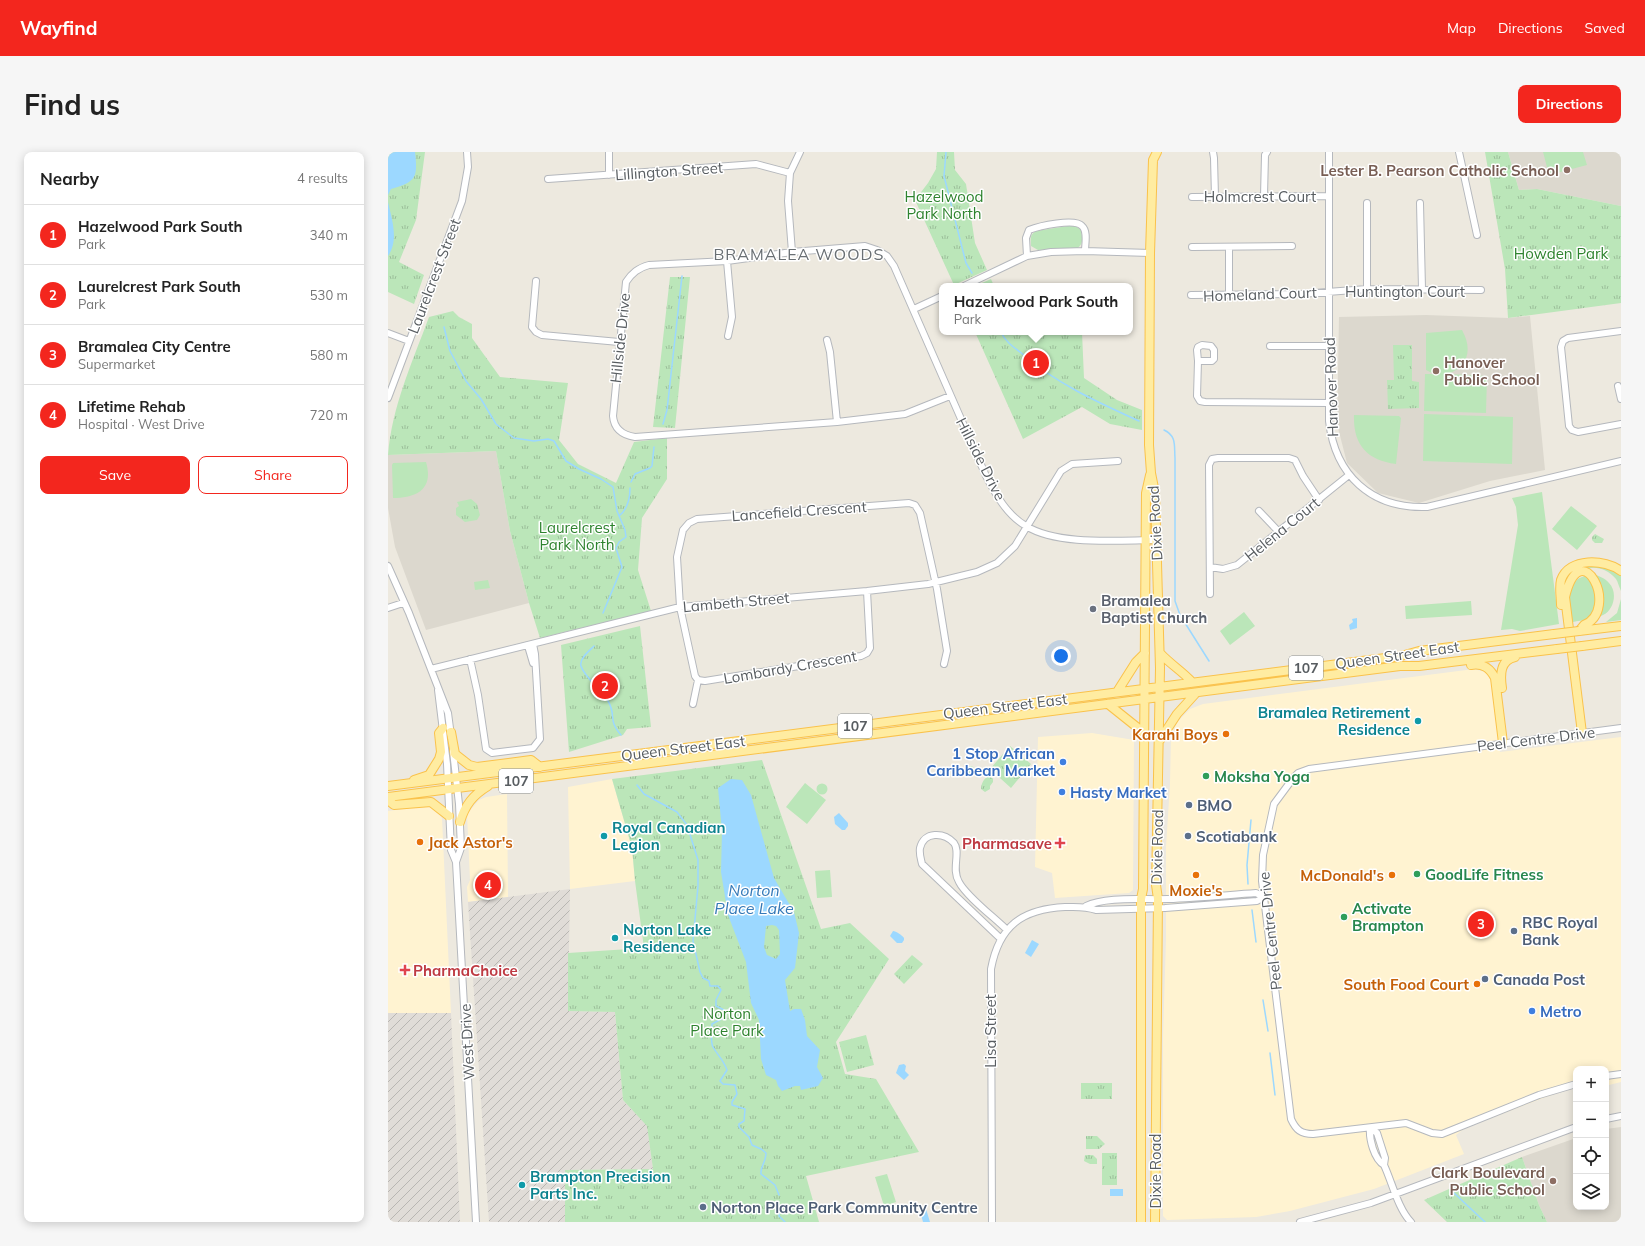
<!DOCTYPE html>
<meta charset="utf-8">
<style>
body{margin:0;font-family:Mulish,sans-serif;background:#f6f6f6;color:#222}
.controls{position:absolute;right:12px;bottom:12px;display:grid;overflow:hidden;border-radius:8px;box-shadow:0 2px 10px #0003}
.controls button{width:36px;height:36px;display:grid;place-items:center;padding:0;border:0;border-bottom:1px solid #e0e0e0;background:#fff;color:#222;font:20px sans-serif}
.you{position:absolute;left:673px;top:504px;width:14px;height:14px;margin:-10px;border:3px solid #fff;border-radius:50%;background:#1a73e8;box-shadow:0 0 0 6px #1a73e833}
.badge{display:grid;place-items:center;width:26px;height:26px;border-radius:50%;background:#f3261e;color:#fff;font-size:13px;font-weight:700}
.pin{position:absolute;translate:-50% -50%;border:2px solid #fff;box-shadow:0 1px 4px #0006}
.popup{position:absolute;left:551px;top:131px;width:194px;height:52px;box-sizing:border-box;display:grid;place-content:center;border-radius:8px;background:#fff;filter:drop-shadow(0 1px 3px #0005);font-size:13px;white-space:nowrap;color:#767676}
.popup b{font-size:15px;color:#222}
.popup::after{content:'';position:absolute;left:50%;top:100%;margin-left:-8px;border:8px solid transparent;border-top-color:#fff}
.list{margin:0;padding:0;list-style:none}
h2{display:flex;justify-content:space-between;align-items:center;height:52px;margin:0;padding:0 16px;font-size:17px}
h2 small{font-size:13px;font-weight:400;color:#767676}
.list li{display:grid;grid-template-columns:26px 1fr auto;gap:12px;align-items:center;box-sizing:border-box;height:60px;padding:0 16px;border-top:1px solid #e0e0e0}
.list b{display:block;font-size:15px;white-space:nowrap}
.list p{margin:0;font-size:13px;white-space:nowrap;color:#767676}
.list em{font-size:13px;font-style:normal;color:#767676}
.actions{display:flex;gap:8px;padding:12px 16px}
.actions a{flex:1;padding:9px 0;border:1px solid #f3261e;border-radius:8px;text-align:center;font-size:14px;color:#f3261e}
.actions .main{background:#f3261e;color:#fff}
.icon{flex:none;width:22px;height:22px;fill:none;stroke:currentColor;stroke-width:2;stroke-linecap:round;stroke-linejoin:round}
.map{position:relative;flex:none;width:1233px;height:1070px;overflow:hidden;border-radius:8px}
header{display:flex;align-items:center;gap:24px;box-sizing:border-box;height:56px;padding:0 20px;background:#f3261e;color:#fff}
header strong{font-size:19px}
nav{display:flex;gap:22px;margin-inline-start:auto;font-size:14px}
.intro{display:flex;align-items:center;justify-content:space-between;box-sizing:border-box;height:96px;padding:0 24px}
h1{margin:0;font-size:28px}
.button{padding:10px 18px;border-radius:8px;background:#f3261e;color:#fff;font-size:14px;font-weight:700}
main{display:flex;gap:24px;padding:0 24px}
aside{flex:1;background:#fff;border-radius:8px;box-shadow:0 2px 10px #0003}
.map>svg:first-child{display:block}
</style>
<header>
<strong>Wayfind</strong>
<nav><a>Map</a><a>Directions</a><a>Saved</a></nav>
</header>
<div class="intro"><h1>Find us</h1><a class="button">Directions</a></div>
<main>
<aside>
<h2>Nearby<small>4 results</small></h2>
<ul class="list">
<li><span class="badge">1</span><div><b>Hazelwood Park South</b><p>Park</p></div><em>340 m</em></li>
<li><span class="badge">2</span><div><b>Laurelcrest Park South</b><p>Park</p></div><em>530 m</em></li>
<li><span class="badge">3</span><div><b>Bramalea City Centre</b><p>Supermarket</p></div><em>580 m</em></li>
<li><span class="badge">4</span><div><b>Lifetime Rehab</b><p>Hospital · West Drive</p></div><em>720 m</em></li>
</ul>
<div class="actions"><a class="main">Save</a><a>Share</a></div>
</aside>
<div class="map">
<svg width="1233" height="1070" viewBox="0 0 1233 1070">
<defs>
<pattern id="industrial-furrows" width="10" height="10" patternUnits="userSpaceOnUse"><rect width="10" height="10" fill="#e0dcd7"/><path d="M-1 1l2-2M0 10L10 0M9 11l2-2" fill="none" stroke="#b8b6b2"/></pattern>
<pattern id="park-tufts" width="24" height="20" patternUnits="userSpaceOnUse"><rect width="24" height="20" fill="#bbe6b9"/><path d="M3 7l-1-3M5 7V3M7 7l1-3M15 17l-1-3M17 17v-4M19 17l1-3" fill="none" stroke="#9bbe9a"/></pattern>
</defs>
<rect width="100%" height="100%" fill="#ede9df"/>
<path fill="#fff3d1" d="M1086,517L1097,520L1098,519L1103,525L1112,600L1233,585V930L1221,933L1220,928H1218V917H1188V935L1158,945L1077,976L1068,983L1076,1002L986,1037L902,1059L868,1065L779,1068L775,1064V885L778,787V695L782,632L783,584L790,569L802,557L815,552Z
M704,581L746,588L745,738L741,741L667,746L664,721L647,715L650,585Z
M224,627L244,696L247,729L182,737L180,635Z
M119,642L120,745L80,750L79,735L82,728L79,662L91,648L98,645Z
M38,654L46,657L54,666L63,861H0V659Z"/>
<path fill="url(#industrial-furrows)" d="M182,737L180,859L227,860L235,948L259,973L265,1017L177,1018V1070H101L80,750Z
M0,861H63L72,1070H0Z"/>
<path fill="#dcd8ce" d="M1120,0H1233V54L1149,37L1131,38Z
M1038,163L1120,166L1142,164L1157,318L1102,329L1031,351L990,341L959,311L949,272L951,165Z
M108,299L122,379L141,451L38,478L7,395L0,356V303Z
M1233,975V1070H1159L1151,1053L1134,1005L1188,986V1055H1218V977Z"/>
<path fill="#bbe6b9" d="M1155,0H1195L1199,13L1161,23Z
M686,73L693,78C694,85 696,91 690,96L650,98L643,94C643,88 641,83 648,79Z
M1074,178C1085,197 1080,216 1059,222L1099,224L1098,261L1036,259L1037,222H1046L1038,218V181Z
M1036,262L1125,265L1124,312L1035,309Z
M966,263L1011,264L1013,266L1008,312C979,308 965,293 966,263Z
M38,310C46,337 29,346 5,346L4,313L5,311Z
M1154,340L1171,472L1132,479L1124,477L1113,478L1130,373L1128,355L1124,346Z
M1183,354L1209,374L1189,398L1164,377Z
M1209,413L1224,417L1233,423V439C1231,435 1230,430 1228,427C1211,407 1185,416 1176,437C1180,417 1190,415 1209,413Z
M1205,422C1211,424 1217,426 1221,431C1230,440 1226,458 1215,463C1206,468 1194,468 1185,470C1179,447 1176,426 1205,422Z
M100,428L102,436L87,438L86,430Z
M1233,447V468L1218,470L1229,461Z
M1083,449L1084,463L1018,467L1017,454Z
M856,460L867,474L842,493L832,479Z
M417,631L438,648L419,672L398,655Z
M442,718L444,745L429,746L427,719Z
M499,1022L508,1050L496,1054L487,1025Z"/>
<path fill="url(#park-tufts)" d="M0,0H37L28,68L11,110L36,123L26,152L0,140Z
M549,0H566L567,18L578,32L587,91L599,118L566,133L527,48L540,31L548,17Z
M1097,0H1120L1131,38L1149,37L1233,54V151L1120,166L1117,117Z
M282,125H302L287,276L265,275Z
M603,127L606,134H587Z
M65,159L71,165L84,172V186L112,225L180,231L171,288L190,312L228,331L246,290L279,286V327L254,366L250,418L263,459L152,486L141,451L122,379L108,299L0,303C4,254 24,211 41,165Z
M587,180H694L696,226L729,248L754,258V278L722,272L694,255L635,287Z
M1005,193H1024V229L1031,230V256L1000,257L999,228H1006Z
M83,347L89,352L92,363L89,368L77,370L68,363V356L71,354L69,350Z
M1207,382L1216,387L1214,391H1207L1204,388V385Z
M252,474L263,575L239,577L235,583L181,600L173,493Z
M622,594L643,612L623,636L602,617Z
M374,608L433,777L462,771L501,807L448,890L457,922L488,927L531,1000L418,1024L431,1070H177V1018L265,1017L259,974L235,948L227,860L180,859V801L256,796L247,729L244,696L224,627Z
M577 619a5 5 0 1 1 10 0a5 5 0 1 1-10 0Z
M602,624L605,627V630L602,634V637L597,640L593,637C593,632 596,625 602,624Z
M428.5 637a5.5 5.5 0 1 1 11 0a5.5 5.5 0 1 1-11 0Z
M524,803L535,812L516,832L506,822Z
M478,883L486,913L459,920L451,890Z
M693,931H724V947H693Z
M698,984H709L717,992L711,997H698Z
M714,1001H729V1033H714Z
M697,1003H705L709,1007V1012H702L696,1009Z
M1134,1005L1151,1053L1159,1070H1059L1036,1048Z"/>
<path fill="#9cd8ff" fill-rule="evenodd" d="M0,0H27C30,26 28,30 3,37L0,43Z
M0,50C4,68 11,88 0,104Z
M969,466V476L962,478L961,473L965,470L964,467Z
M343,627L354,628L363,643L386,726L406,760L411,781L407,816L397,828L402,859L406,857H413L417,868L419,884L432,898L429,915L435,926L430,934L413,938L412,934H407L394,939L390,934L388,928L378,923L373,907L371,868L363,851L358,810L340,763L333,720L334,679L330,636ZM384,773L388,774L391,778L392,802L388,807L379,803L376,795L378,774Z
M451,661L460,671V674L457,678H454L447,672L446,665Z
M505,779C508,779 514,783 516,786V788L514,791H509L502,784Z
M644,788L651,792L643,805L637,801Z
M516,912L518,914L517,919L521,923L516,928L508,921L511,913Z
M722,1037H735V1044H722Z
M538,1057L542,1070H535L532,1059Z"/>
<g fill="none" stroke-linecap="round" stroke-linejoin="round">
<path stroke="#9cd8ff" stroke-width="1.5" d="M558,0L556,24L578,111L584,121
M56,175L62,199L78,229L93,247L108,272L126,286L146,289L160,287L166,289L178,309L191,317L213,327L225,335L229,359L237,378L238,385L231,390L228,396L234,415L215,461
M613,180C617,189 624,194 632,200C667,231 709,250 751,269
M275,272L279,258L294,124
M776,278C789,284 786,294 787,306V449L792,463L821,509
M243,330L247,322L262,316L264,314L266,295
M231,364C240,357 242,347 242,336
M206,494C201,499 191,507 193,514C196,525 214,538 220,549C229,564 219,567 233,583
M249,633L256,642L289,660L299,673L310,708V734L305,789L312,820L315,826L321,829L322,834H330L333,838L328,848V854L338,859L337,865L324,872C324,879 322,889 325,895C330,904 335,907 339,918L332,929L335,932L347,933L349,942L344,950V953L357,957L356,969L351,972V975L361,985L364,993L373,997L378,1001C378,1010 372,1015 373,1022L387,1033L391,1043
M860,732L859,713L863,668
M864,758L868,790
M875,848L880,879
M882,901L887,943
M1066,1041L1097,1070
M391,1053V1064L397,1070"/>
<defs>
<path id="minor" d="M221,0V23
M825,0L826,6L827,45
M941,0V269C947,323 983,357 1039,355L1233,309
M1071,0L1089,83
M160,27L368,12L402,21
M876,44L877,3L879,0
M804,45L941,44
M1032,51L1034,137
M804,95L904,94
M841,96V143
M404,100L400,49L402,21L412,0
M639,104L638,86L641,78C651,74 687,66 694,74C700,79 697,92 697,99
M339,109L344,165L340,184
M148,129L144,175L148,180L154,183L231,190
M576,134L639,104L663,100L697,99L762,101
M979,137V51
M803,143L913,142L979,137L1093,138
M526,157L554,144
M1233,179L1180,186L1175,189L1173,195L1181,274L1184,278L1190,280L1233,272
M0,181L21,189
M439,188L442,200L449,270
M882,194H941
M810,209H824L826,207V198L823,194L814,193L810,195L809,198L810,209L809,244L812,249L817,250L941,251
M1230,234L1233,247
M562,244L517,262L449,270L247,285C234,283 226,277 225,264L238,130C244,121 250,116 261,113L339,109L404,100L477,94L489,98L499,104L506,114L598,324C608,343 619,363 638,374C670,394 732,388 769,388
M0,246L74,49L80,15L79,0
M871,359L891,380
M0,414L21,461L60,561L63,584
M822,415L835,417L849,413L961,323
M479,439L482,496L479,501L473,504L317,529L310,528L307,524L292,455L289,405L295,378L301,371L309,367L521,351L527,353L532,361L549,437L559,499L556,512
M822,442L821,313L824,307L830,306H901L907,308L915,324L931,348
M0,456L15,451
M140,494L145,511
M82,507L90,543L98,597L104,601L145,596L152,587L147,502L145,492
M43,517L292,455L479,439L540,432L589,420L609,411L627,394L673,319L684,312L730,309
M50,538L59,612L63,698L68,710L88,1070
M305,552L310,528
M65,599L71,652L73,696L68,710
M698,754C718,744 756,748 780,747C809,746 839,743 868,741L876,745
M613,787L534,712C533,707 531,702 532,696C536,679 556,680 566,691C573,700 563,717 571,730C578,744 607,766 619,778
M1218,924L1233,922
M1188,932L1151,943L1054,982L1044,981L1018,971L925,982C913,982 908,978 903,967L874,729L875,703L886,652L906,625L910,621L921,617L1233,576
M1218,967L1233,964
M982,976C981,987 986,1007 996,1013C1004,1030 1010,1057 1023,1070
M982,976L989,981L997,1006L996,1013
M604,1070L603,817C611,774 634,757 677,755C688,755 697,754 708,758L777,756L869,749L876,745
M912,1070L983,1051L1188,975"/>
<path id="major" d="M1173,453C1173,445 1171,436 1173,428C1181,405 1217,407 1233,419
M1191,479L1196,473C1233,458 1193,379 1177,445L1194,581
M1191,479L1233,474
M1194,494L1233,489
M772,501C782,512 794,519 804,530
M1083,513C1095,511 1102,516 1107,526L1115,591
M1114,536C1112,523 1112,508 1127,505
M729,540L748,510L757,501
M720,552L755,580
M63,580L67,602L81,613L89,615L143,608L152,615
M772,588L789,562L808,541
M26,628L41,623L51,607L53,600L51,581L55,576
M0,634L1013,504L1031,499L1166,482
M0,645L1012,514H1031L1169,497
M0,648L6,653L43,650L61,664
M72,670C77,653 85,643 100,634
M753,1070V747L755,737L758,341L762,323
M767,1070L770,747L768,733L772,516L767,341L763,321L761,293L762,101L765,8L769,0"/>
</defs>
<use href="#minor" stroke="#b5b8bd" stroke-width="8"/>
<use href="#major" stroke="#fac24b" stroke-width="10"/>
<use href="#minor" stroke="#fff" stroke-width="6"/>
<use href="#major" stroke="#ffeca1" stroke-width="8"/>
<defs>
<path id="major-bridge" d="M1166,482L1191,479
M1169,497L1194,494"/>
</defs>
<use href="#major-bridge" stroke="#fac24b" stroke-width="10" stroke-linecap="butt"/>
<use href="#major-bridge" stroke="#ffeca1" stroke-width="8"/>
</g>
<g fill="#8d6e63" stroke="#fff" stroke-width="1.5">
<circle cx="1179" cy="18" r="4"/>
<circle cx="1048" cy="219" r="4"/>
<circle cx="1165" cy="1029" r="4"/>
</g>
<circle fill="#6b7280" stroke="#fff" stroke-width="1.5" cx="705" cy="457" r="4"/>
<g fill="#0f9aa8" stroke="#fff" stroke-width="1.5">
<circle cx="1030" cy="569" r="4"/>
<circle cx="216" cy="684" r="4"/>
<circle cx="227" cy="786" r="4"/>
<circle cx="134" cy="1033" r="4"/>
</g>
<g fill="#e8710a" stroke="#fff" stroke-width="1.5">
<circle cx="838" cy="582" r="4"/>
<circle cx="32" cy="690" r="4"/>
<circle cx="808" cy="723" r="4"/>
<circle cx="1004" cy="723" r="4"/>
<circle cx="1089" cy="832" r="4"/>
</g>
<g fill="#3f7fe0" stroke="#fff" stroke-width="1.5">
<circle cx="675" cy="610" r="4"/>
<circle cx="674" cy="640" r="4"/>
<circle cx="1144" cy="859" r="4"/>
</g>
<g fill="#2e9e5b" stroke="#fff" stroke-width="1.5">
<circle cx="818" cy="624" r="4"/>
<circle cx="1029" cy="722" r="4"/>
<circle cx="956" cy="765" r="4"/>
</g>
<g fill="#5c6f8a" stroke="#fff" stroke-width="1.5">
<circle cx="801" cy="653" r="4"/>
<circle cx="800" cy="684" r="4"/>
<circle cx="1126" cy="779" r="4"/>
<circle cx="1097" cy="827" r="4"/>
<circle cx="315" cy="1055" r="4"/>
</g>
<g fill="#e0444e" stroke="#fff" stroke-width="1.5">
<path d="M670 685h4v4h4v4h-4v4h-4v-4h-4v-4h4z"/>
<path d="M15 812h4v4h4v4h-4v4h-4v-4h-4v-4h4z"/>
</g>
<g text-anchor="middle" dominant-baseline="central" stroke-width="3" stroke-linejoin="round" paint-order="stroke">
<g fill="#fff" stroke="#8a8e90" stroke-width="1">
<rect x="901" y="504" width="34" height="24" rx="3"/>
<rect x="450" y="562" width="34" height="24" rx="3"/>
<rect x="111" y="617" width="34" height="24" rx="3"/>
</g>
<g font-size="14" font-weight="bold" fill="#585d61">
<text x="918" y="516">107</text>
<text x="467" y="574">107</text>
<text x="128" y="629">107</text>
</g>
<g font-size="15" font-weight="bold" fill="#785e54" stroke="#fff" text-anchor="end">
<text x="1171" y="18">Lester B. Pearson Catholic School</text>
<text x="1056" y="210" text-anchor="start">Hanover<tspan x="1056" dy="17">Public School</tspan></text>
<text x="1157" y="1020">Clark Boulevard<tspan x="1157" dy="17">Public School</tspan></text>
</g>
<g font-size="15" fill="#585d61" stroke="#fff">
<text transform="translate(281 19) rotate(-4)">Lillington Street</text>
<text x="872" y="44">Holmcrest Court</text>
<text transform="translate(46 124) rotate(-69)">Laurelcrest Street</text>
<text x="1017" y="139">Huntington Court</text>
<text transform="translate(872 142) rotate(-2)">Homeland Court</text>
<text transform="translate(232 186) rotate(-84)">Hillside Drive</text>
<text transform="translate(943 235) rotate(-92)">Hanover Road</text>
<text transform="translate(593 307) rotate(63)">Hillside Drive</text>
<text transform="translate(411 359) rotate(-4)">Lancefield Crescent</text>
<text transform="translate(767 371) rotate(-93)">Dixie Road</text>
<text transform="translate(894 377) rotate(-39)">Helena Court</text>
<text transform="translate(348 450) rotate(-5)">Lambeth Street</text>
<text transform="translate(1009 503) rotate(-8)">Queen Street East</text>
<text transform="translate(402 515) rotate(-10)">Lombardy Crescent</text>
<text transform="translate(617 554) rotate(-7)">Queen Street East</text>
<text transform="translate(1148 587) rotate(-7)">Peel Centre Drive</text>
<text transform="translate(295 596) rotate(-7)">Queen Street East</text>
<text transform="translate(769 695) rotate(-89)">Dixie Road</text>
<text transform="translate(882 779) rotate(-96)">Peel Centre Drive</text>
<text transform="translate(602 879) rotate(-90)">Lisa Street</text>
<text transform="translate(79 890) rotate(-93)">West Drive</text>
<text transform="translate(767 1019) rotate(-90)">Dixie Road</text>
</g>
<g font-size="15" fill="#2e832e" stroke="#fff">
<text x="556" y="44">Hazelwood<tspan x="556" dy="17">Park North</tspan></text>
<text x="1173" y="101">Howden Park</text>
<text x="189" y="375">Laurelcrest<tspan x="189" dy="17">Park North</tspan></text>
<text x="339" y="861">Norton<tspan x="339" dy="17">Place Park</tspan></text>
</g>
<g font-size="15" font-weight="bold" fill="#5b616d" stroke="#fff" text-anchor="start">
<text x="713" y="448">Bramalea<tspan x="713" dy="17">Baptist Church</tspan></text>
</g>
<g font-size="15" font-weight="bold" fill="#0d838f" stroke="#fff" text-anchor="start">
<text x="1022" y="560" text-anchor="end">Bramalea Retirement<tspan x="1022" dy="17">Residence</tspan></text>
<text x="224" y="675">Royal Canadian<tspan x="224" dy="17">Legion</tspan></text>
<text x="235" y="777">Norton Lake<tspan x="235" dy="17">Residence</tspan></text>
<text x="142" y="1024">Brampton Precision<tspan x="142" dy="17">Parts Inc.</tspan></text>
</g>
<g font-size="15" font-weight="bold" fill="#c56008" stroke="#fff" text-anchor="end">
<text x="830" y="582">Karahi Boys</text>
<text x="40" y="690" text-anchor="start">Jack Astor's</text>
<text x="996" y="723">McDonald's</text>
<text x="808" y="738" text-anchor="middle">Moxie's</text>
<text x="1081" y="832">South Food Court</text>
</g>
<g font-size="15" font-weight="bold" fill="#366cbe" stroke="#fff" text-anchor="start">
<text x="667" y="601" text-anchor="end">1 Stop African<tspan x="667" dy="17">Caribbean Market</tspan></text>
<text x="682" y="640">Hasty Market</text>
<text x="1152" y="859">Metro</text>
</g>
<g font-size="15" font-weight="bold" fill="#27864d" stroke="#fff" text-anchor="start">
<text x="826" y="624">Moksha Yoga</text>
<text x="1037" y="722">GoodLife Fitness</text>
<text x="964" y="756">Activate<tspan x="964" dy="17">Brampton</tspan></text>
</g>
<g font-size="15" font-weight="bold" fill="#4e5e75" stroke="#fff" text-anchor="start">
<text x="809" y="653">BMO</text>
<text x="808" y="684">Scotiabank</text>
<text x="1134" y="770">RBC Royal<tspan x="1134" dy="17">Bank</tspan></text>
<text x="1105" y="827">Canada Post</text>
<text x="323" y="1055">Norton Place Park Community Centre</text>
</g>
<g font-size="15" font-weight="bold" fill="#be3a42" stroke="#fff" text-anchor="end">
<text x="664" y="691">Pharmasave</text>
<text x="25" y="818" text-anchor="start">PharmaChoice</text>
</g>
<g font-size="16" letter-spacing="1" fill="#696f73" stroke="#fff">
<text x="411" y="102">BRAMALEA WOODS</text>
</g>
<g font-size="16" font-style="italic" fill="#3579b7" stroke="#fff">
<text x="366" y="738">Norton<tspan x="366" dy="18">Place Lake</tspan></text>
</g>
</g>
</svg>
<div class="controls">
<button>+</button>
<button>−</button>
<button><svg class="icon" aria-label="locate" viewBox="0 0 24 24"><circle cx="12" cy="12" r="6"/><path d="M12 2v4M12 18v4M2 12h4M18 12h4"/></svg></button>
<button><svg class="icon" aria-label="layers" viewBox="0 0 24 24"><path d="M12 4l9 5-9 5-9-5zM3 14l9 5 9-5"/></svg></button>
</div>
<div class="you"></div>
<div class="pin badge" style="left:648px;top:211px">1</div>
<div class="popup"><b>Hazelwood Park South</b>Park</div>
<div class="pin badge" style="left:217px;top:534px">2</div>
<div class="pin badge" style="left:1093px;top:772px">3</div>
<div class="pin badge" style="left:100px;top:733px">4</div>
</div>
</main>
